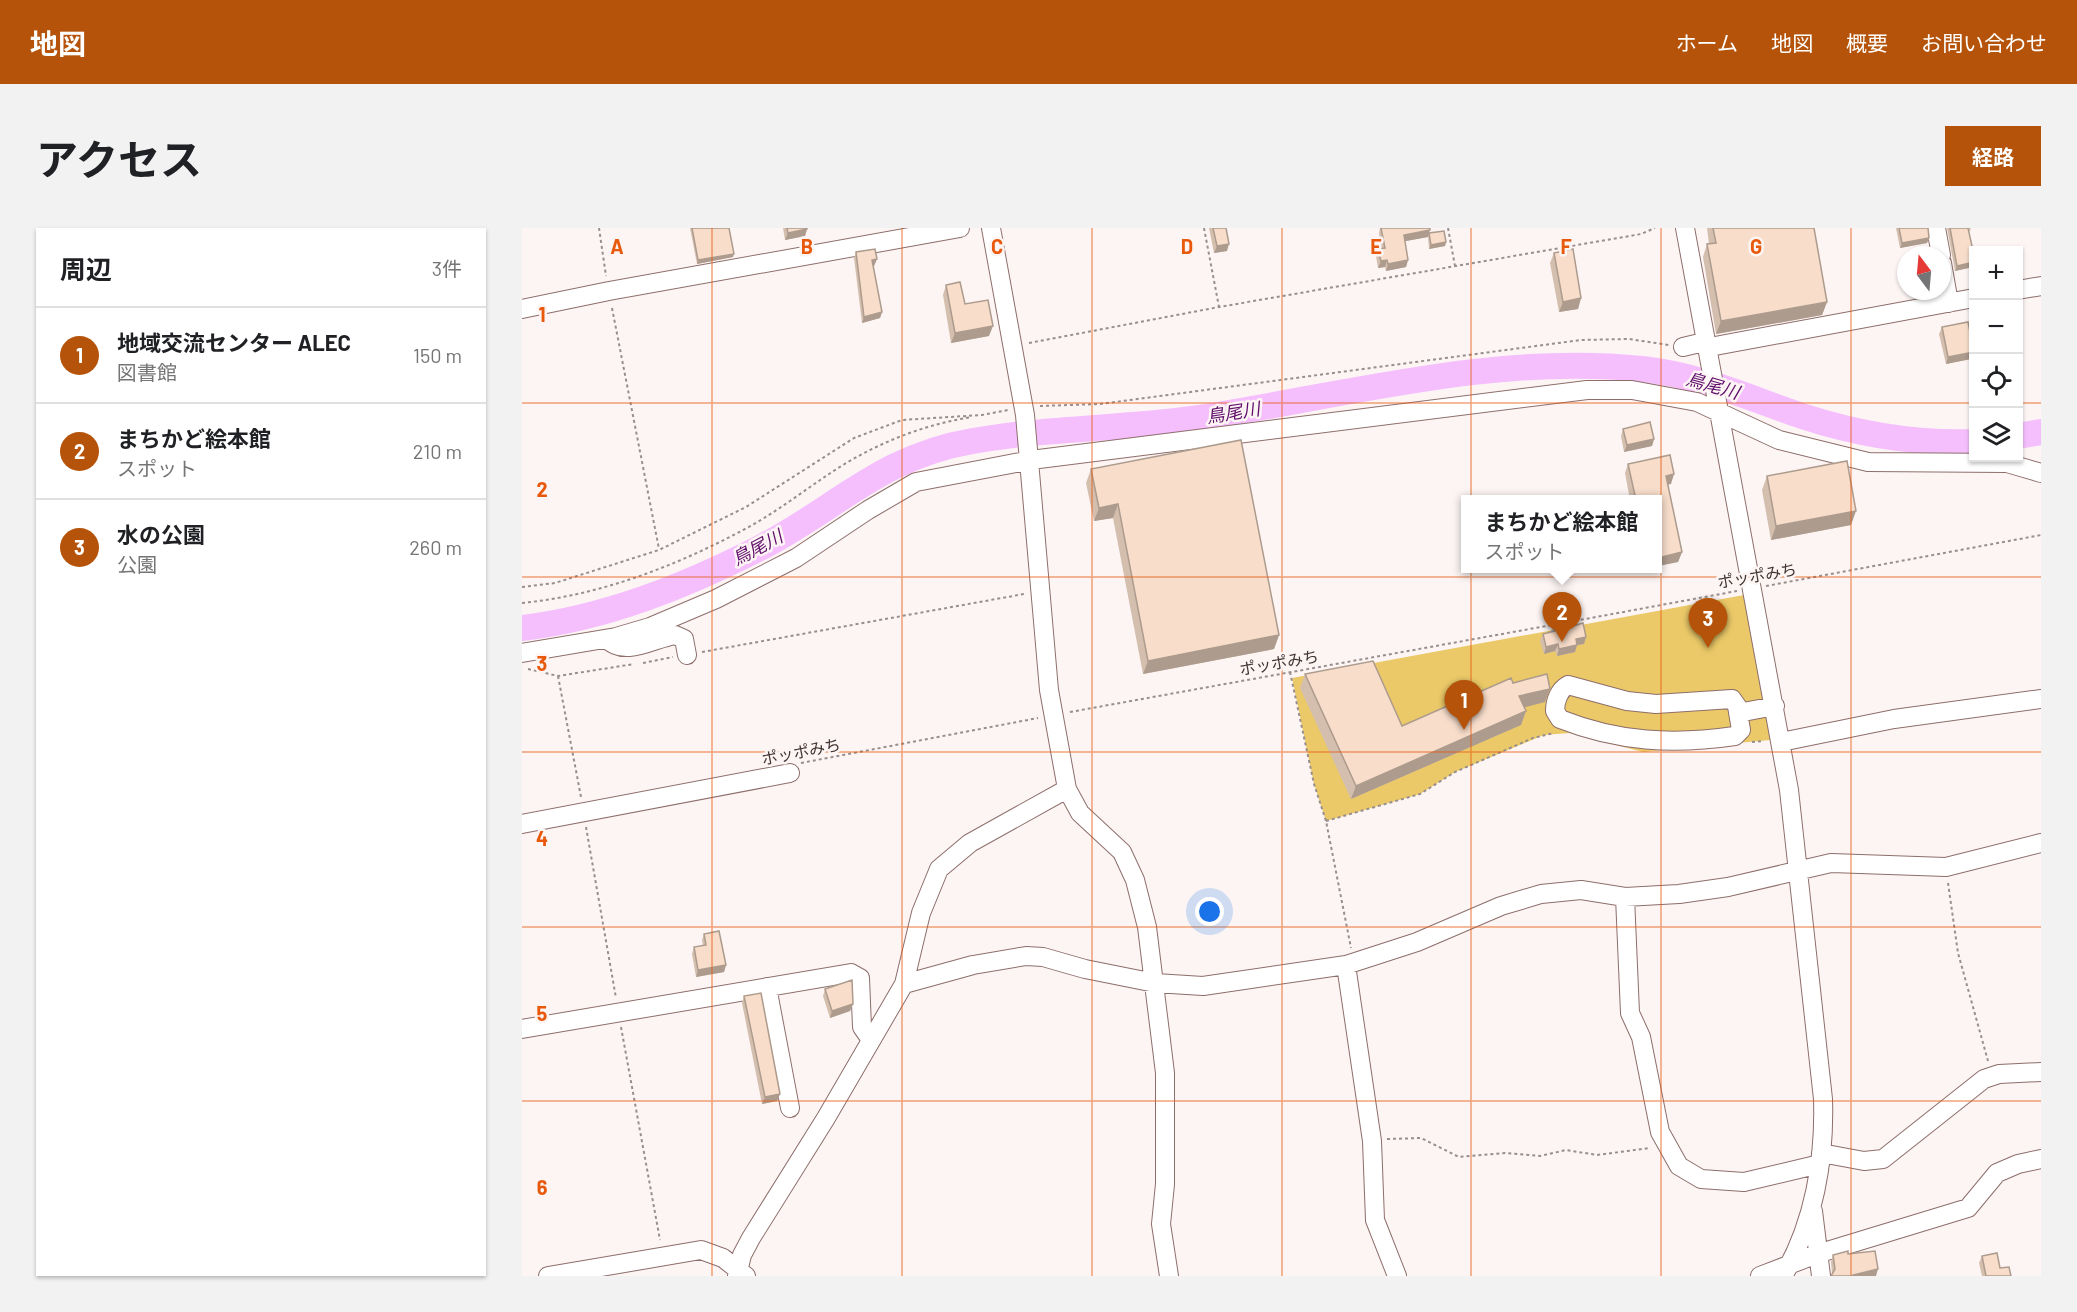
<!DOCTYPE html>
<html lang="ja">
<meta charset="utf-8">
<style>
body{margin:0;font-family:Barlow,"Noto Sans JP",sans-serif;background:#f2f2f2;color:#202124}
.controls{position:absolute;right:18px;top:18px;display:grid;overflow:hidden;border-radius:0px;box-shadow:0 2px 4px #0004}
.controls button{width:54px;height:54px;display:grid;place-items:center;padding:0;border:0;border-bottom:2px solid #e0e0e0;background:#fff;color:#202124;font:30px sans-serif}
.compass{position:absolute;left:1375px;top:18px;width:54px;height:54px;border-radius:50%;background:#fff;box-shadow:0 2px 4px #0004;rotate:344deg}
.you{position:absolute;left:688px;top:684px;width:21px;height:21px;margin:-15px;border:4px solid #fff;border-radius:50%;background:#1a73e8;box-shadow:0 0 0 9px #1a73e833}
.badge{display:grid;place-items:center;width:39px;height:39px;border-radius:50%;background:#b45309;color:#fff;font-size:20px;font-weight:700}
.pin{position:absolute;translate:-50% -50px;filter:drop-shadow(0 2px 3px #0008)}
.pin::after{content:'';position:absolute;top:32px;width:21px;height:18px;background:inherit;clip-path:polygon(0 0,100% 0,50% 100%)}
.popup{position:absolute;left:939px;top:267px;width:201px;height:78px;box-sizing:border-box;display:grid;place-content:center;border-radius:0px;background:#fff;filter:drop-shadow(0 2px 4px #0005);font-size:20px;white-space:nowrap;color:#757577}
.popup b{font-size:22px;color:#202124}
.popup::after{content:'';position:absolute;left:50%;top:100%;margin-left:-12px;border:12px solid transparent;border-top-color:#fff}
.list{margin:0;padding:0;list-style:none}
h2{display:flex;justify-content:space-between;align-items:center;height:78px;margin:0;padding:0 24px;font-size:26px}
h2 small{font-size:20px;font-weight:400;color:#757577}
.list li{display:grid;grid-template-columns:39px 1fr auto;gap:18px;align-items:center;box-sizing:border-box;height:96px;padding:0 24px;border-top:2px solid #e0e0e0}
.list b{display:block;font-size:22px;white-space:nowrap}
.list p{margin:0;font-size:20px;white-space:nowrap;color:#757577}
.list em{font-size:20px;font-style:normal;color:#757577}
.icon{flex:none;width:33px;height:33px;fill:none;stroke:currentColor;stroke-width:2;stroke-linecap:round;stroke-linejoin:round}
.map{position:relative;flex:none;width:1519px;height:1048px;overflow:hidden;border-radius:0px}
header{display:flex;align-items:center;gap:36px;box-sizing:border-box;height:84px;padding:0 30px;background:#b45309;color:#fff}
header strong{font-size:28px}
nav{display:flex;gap:33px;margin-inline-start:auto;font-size:21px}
.intro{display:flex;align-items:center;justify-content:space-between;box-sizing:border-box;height:144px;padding:0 36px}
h1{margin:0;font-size:42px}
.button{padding:15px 27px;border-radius:0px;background:#b45309;color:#fff;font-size:21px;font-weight:700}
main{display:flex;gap:36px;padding:0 36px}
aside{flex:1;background:#fff;border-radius:0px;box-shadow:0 2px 4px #0004}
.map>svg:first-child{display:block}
</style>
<header>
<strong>地図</strong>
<nav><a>ホーム</a><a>地図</a><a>概要</a><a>お問い合わせ</a></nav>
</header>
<div class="intro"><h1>アクセス</h1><a class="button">経路</a></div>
<main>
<aside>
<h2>周辺<small>3件</small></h2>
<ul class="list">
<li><span class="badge">1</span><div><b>地域交流センター ALEC</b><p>図書館</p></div><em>150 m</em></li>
<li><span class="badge">2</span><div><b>まちかど絵本館</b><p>スポット</p></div><em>210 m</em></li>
<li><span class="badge">3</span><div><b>水の公園</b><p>公園</p></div><em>260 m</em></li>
</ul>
</aside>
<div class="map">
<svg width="1519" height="1048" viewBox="0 0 1519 1048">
<rect width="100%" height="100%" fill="#fcf5f4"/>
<path fill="#ebc968" d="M1222,367L1248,512L1121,524L1048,505L1022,507L933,544L898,566L804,593L792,556L770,450Z"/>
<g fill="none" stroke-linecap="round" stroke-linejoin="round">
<path stroke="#f5bffd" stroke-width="26" d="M1496,208L1519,204
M0,400C83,390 161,359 236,321C313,282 359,228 451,213C523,200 597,201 670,191C816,169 972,125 1120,141C1177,147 1227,170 1280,188C1335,206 1393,216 1452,214"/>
<defs>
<path id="minor" d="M469,0L503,187L527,462L545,561L558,585L600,624L613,652L625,699L643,845V956L639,996L647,1048
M1163,0L1267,562L1301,871C1303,931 1292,996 1261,1048
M1414,0L1419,27
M1420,35L1427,75
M1496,62L1519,58
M0,81L87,63L438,0
M1161,119L1182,114L1193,118L1452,70
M85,411C103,430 132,410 153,407L162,411L165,427
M0,425L94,409L128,399L194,371L274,330L346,282L394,254L509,232L1065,162H1110L1175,174L1257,212L1346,234L1485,235L1519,245
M1046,457L1105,473L1134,476L1210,471L1215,478L1219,502L1213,508C1151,517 1096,514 1038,491L1033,483C1033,473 1037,462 1046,457Z
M1216,485L1253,478
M1259,514L1372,491L1519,471
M0,596L268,545
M1103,669L1108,785L1119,809L1138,904L1157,938L1179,951L1222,954L1298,936
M824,737L850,913L853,992L875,1048
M382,756L451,737L504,728L521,729L563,741L633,755L681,758L824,737L895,714L979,678L1019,666L1059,662L1103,669L1157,666L1206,659L1309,635L1424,639L1519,615
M245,759L268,880
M0,801L329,745L338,750L340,799L349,812
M1299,925L1342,933L1361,931L1462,851L1477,846L1519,844
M1291,983L1299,1048
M26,1048L179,1022L201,1030L224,1048
M215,1048L220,1027L229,1010L304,890L382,756L399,685L417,641L448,615L545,561
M1238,1048L1295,1026L1446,980L1475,945L1496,936L1519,931"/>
</defs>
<use href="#minor" stroke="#8d6e6b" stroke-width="20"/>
<path stroke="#988e8c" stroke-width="2" stroke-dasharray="3 3" stroke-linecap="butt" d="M77,0L84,48
M682,0L697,79
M926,0L933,38
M90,80L137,321
M507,115L697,79L1119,6L1133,0
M518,178L578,176L1059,112L1107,111L1147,117
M1244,358L1519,307
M0,359L33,355L137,322L224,279L332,210L380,192L460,187L486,182
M0,375C79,367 154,338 223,301C253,285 280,264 307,246C350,217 399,197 450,189
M1047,394L1215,363
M180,424L502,366
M121,435L151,429
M6,441L36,448L112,436
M768,444L792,556L804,593L829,720
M36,448L59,569
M548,484L1041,395
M1230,514L1242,513
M279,535L516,490
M804,593L898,566L933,544L1011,510L1032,505
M64,599L94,770
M1426,655L1436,725L1466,833
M99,799L138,1012
M865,911L899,910L937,929L983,925L1018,928L1044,922L1075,927L1128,920"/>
<use href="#minor" stroke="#fff" stroke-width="18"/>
</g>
<path fill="#d4beae" d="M168,0H207L211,29L175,36Z
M261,0H285V1L283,8L263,12Z
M687,0H704L705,23L692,25Z
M858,0H908L907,5L924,14L923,18L907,21L906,9L883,13L886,32L884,39L864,43L863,39L856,40L854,28L856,21H859L857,5Z
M1185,0H1292L1305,74L1300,87L1194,106L1181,29L1185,16H1187Z
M1374,0H1406L1407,10L1405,15L1378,20Z
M1425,0H1449L1448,3H1446L1452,34L1451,39L1433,43Z
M334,24L355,31L352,38H351L360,84L358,90L340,95L332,30Z
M1032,25L1059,70L1056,81L1037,84L1028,35Z
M424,57L443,76L467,108L429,115L421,67Z
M1420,99L1452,122L1449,131L1424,136L1417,106Z
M1101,201L1132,211L1130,218L1102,224L1099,208Z
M1106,236L1149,256H1145L1160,324L1156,334L1136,338V272H1108L1103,245Z
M569,241L757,407L752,421L621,446L591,290L572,293L564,255Z
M1245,248L1329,297L1249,312L1240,262Z
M1031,397L1051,398L1064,409L1062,416L1055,417L1053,424L1035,428L1033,423L1022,426L1018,413L1021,406L1029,404Z
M783,446L880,498L991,455L1023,474L1002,479L1004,483L999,497L829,571L778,460Z
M182,706L204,737L202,744L174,749L170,726L172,719L181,718L180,712Z
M303,761L331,776L328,783L308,790L301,768Z
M222,768L258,866L255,873L240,876L220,775Z
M1326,1026L1354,1048L1310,1046L1309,1034L1311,1027Z
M1460,1028L1478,1040L1489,1048H1460L1457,1035Z"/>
<path fill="#ad9b8d" d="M285,1L283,8L263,12L266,5Z
M908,2L906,9L879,14L882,7Z
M1407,10L1405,15L1378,20L1380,15Z
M924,14L923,18L907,21L909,17Z
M707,16L705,23L692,25L695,18Z
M212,26L211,29L175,36L176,32Z
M355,31L352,38H348L350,32Z
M865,32L863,39L856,40L859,33Z
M886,32L884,39L864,43L866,36Z
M1452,34L1451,39L1433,43L1435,38Z
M1059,70L1056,81L1037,84L1041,74Z
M1305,74L1300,87L1194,106L1199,93Z
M360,84L358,90L340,95L342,89Z
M471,98L467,108L429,115L433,105Z
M1452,124L1449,131L1424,136L1426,129Z
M1132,211L1130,218L1102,224L1105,217Z
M1152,246L1149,256L1140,258L1144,248Z
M596,276L591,290L572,293L577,280Z
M1334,283L1329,297L1249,312L1254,298Z
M1160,324L1156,334L1136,338V330Z
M757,407L752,421L621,446L626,433Z
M1064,409L1062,416L1055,417L1053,424L1035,428L1037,421L1054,411Z
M1036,416L1033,423L1022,426L1024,419Z
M1028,461L1023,474L992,482L997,468Z
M1004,483L999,497L829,571L834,558Z
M204,737L202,744L174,749L176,742Z
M331,776L328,783L308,790L310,783Z
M258,866L255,873L240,876L243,869Z
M1356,1041L1354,1048H1330L1331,1047Z"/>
<path fill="#f7ddca" stroke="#ad9b8d" stroke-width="1.5" d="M170,0H207L212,26L176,32Z
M265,0H285V1L266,5Z
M691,0H704L707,16L695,18Z
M859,0H908V2L882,7L886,32L866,36L865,32L859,33L856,21L863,20Z
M1191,0H1292L1305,74L1199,93L1185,16L1194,15Z
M1377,0H1406L1407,10L1380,15Z
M1428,0H1446L1452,27V34L1435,38Z
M922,3L924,14L909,17L907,5Z
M353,21L355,31L350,32L360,84L342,89L334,24Z
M1051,21L1059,70L1041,74L1032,25Z
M438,54L443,76L466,72L471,98L433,105L424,57Z
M1446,94L1452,124L1426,129L1420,99Z
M1128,194L1132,211L1105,217L1101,201Z
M719,212L757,407L626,433L596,276L577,280L569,241Z
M1148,227L1152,246L1144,248L1160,324L1136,330V272H1114L1106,236Z
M1325,233L1334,283L1254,298L1245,248Z
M1049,393L1051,398L1061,395L1064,409L1054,411L1055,417L1037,421L1036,416L1024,419L1021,406L1033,403L1031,397Z
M851,433L880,498L989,450L991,455L1025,446L1028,461L997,468L1004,483L834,558L783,446Z
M197,703L204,737L176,742L172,719L184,717L182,706Z
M330,752L331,776L310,783L303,761Z
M239,765L258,866L243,869L222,768Z
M1326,1023V1026L1353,1023L1356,1041L1331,1047V1048H1309L1313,1041L1311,1027Z
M1475,1025L1478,1040L1487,1039L1489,1048H1464L1460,1028Z"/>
<path fill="none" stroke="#e8590c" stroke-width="1.5" stroke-opacity="0.55" d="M190,0V1048M380,0V1048M570,0V1048M760,0V1048M949,0V1048M1139,0V1048M1329,0V1048M0,175H1452M1496,175H1519M0,349H1519M0,524H1519M0,699H1519M0,873H1519"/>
<g text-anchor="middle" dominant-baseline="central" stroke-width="5" stroke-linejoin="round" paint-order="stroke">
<g font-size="16" fill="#423533" stroke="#fcf5f4">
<text transform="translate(1235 347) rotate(-10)">ポッポみち</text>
<text transform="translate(757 434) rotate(-10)">ポッポみち</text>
<text transform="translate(279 523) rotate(-11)">ポッポみち</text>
</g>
<g font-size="18" font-style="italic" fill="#600d6b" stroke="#fcf5f4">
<text transform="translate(1191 157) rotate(16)">鳥尾川</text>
<text transform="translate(711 184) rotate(-9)">鳥尾川</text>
<text transform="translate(235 319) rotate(-28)">鳥尾川</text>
</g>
</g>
<g font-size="20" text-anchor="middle" font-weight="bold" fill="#e8590c" stroke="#fcf5f4" stroke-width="5" stroke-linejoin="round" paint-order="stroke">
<text x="95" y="26">A</text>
<text x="285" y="26">B</text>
<text x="475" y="26">C</text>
<text x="665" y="26">D</text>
<text x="854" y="26">E</text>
<text x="1044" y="26">F</text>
<text x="1234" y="26">G</text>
<text x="20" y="94">1</text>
<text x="20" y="269">2</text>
<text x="20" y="443">3</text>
<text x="20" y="618">4</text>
<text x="20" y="793">5</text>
<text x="20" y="967">6</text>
</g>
</svg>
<div class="controls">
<button>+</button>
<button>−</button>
<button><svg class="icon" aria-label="locate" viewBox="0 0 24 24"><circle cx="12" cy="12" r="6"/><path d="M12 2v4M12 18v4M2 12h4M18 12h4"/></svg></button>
<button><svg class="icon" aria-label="layers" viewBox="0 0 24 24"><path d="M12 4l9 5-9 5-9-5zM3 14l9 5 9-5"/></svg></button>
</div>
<svg class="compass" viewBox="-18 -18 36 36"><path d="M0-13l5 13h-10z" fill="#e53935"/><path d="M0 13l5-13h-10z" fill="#757577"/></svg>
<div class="you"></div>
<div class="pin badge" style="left:942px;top:502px">1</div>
<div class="pin badge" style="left:1040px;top:414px">2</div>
<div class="popup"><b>まちかど絵本館</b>スポット</div>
<div class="pin badge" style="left:1186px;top:420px">3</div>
</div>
</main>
